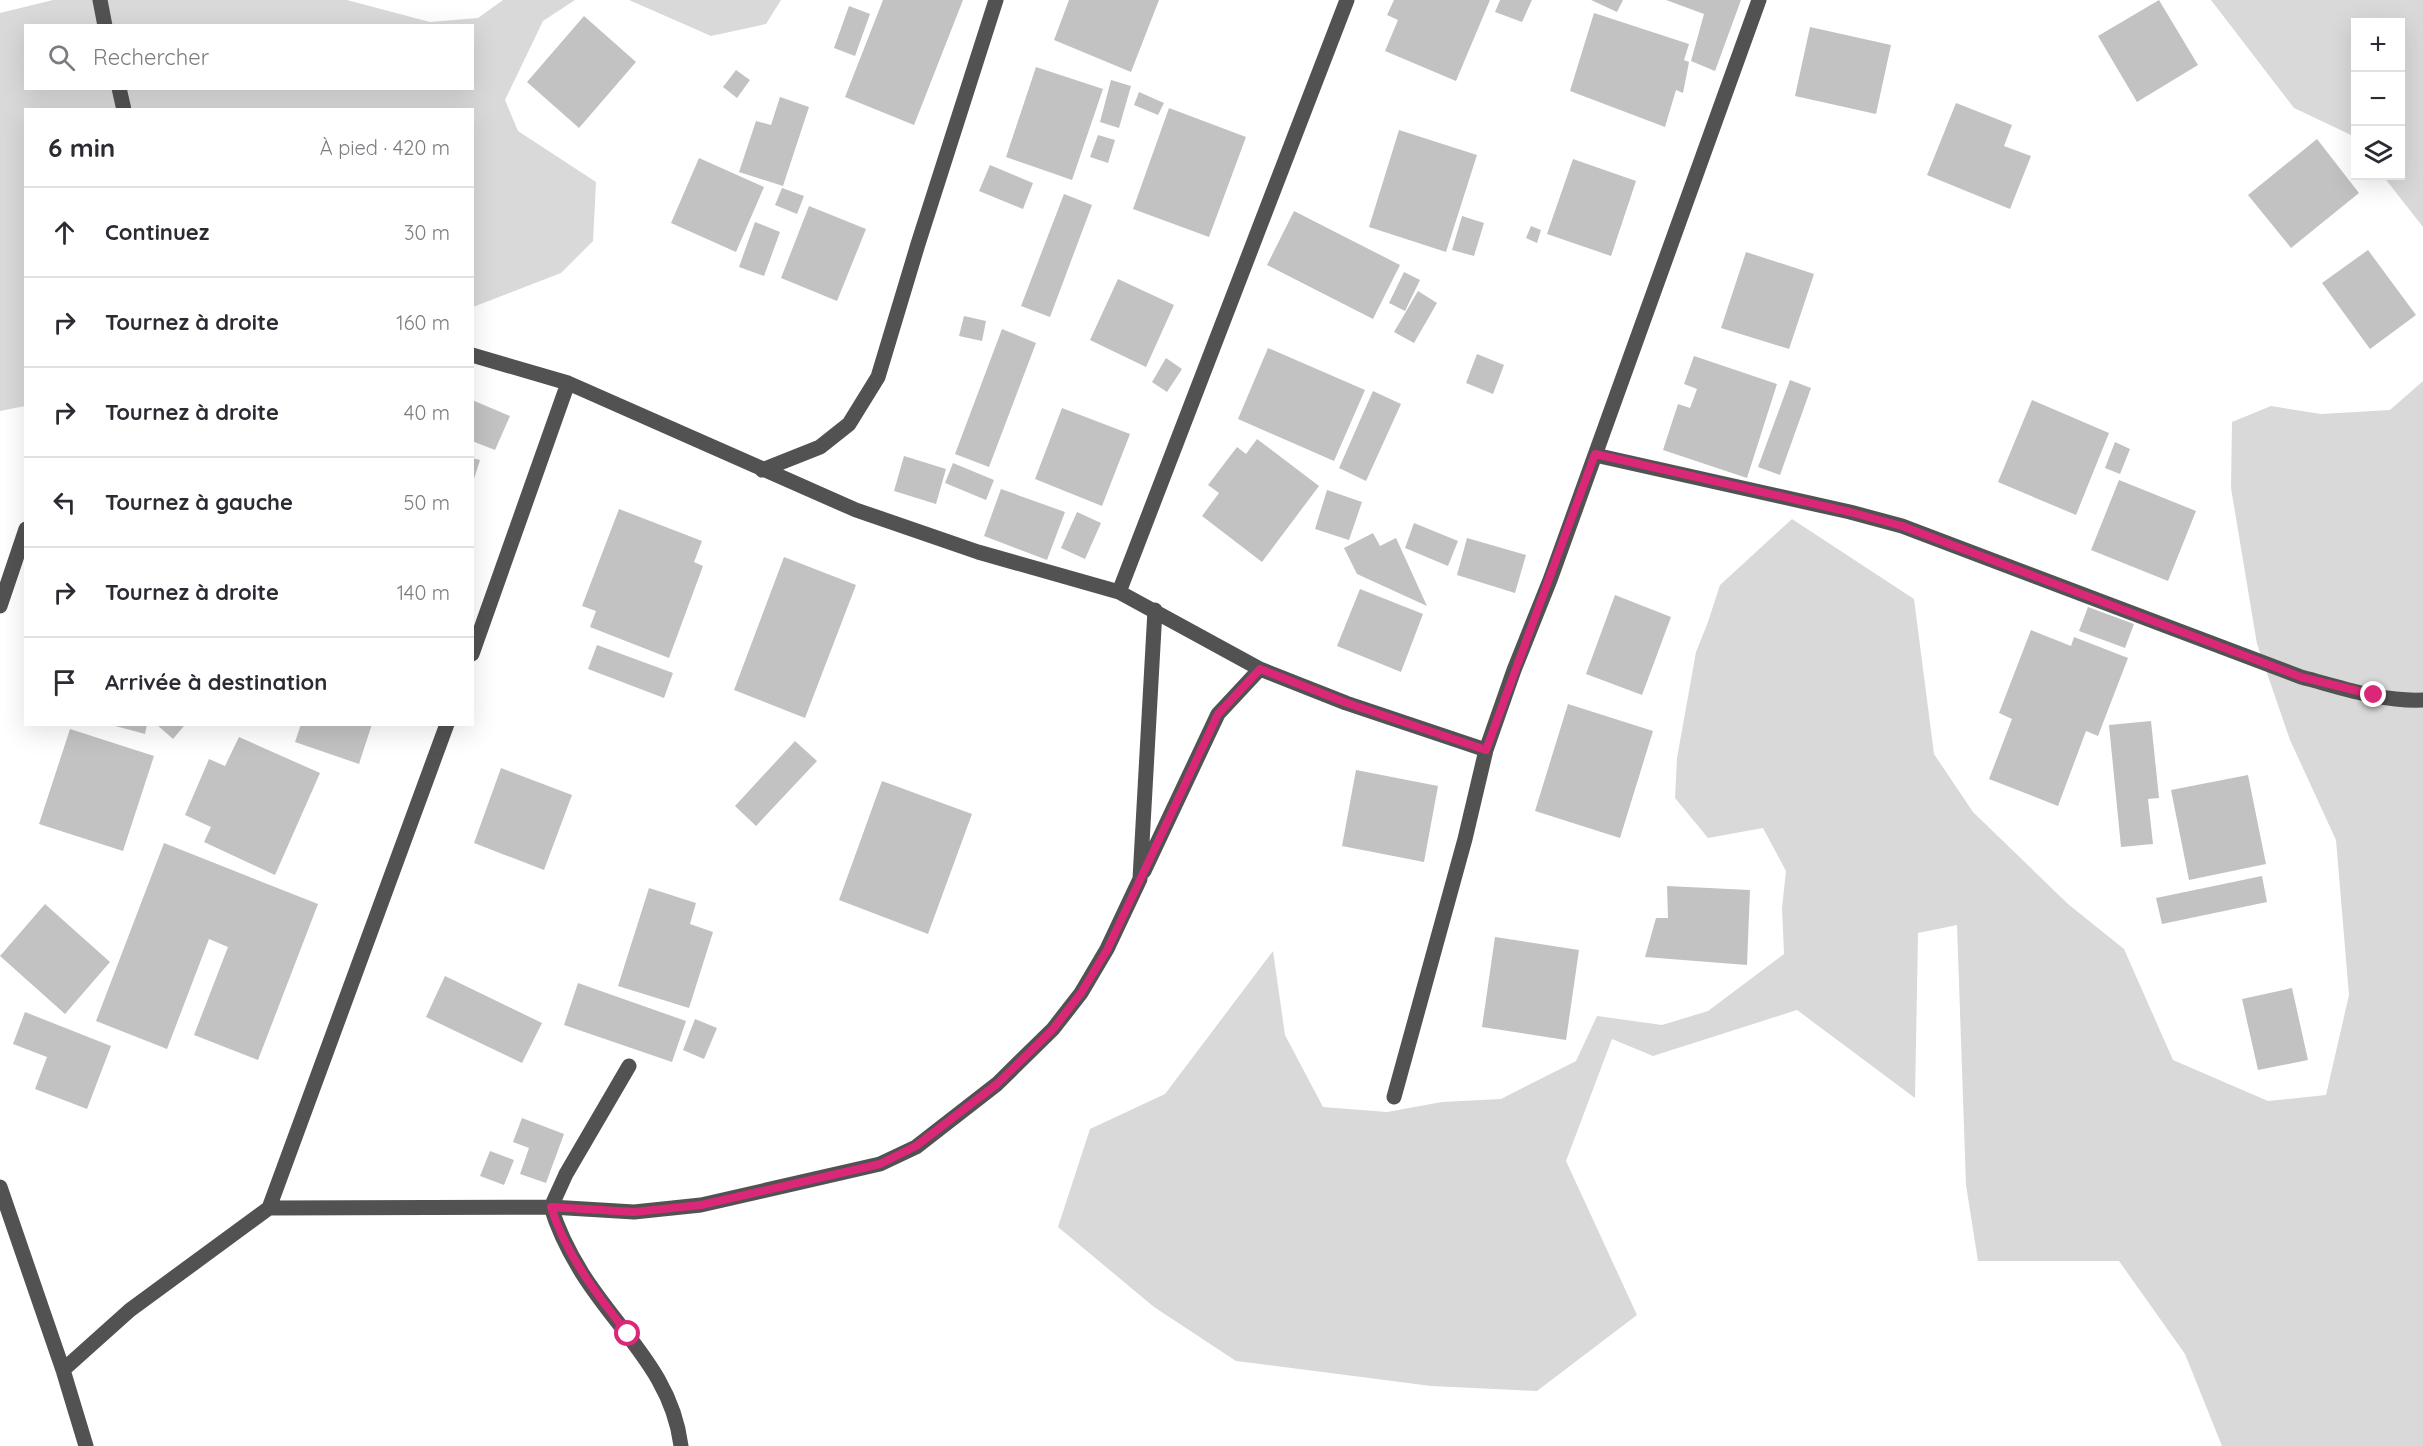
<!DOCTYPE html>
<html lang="fr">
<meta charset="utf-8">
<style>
body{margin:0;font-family:Quicksand,sans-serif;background:#f2f2f3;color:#2b2b33}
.controls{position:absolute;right:18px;top:18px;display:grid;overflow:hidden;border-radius:0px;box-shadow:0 6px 24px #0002}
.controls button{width:54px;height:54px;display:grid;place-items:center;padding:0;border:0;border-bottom:2px solid #e1e1e2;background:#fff;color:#2b2b33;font:30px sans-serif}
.stop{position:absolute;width:18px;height:18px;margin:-14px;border:4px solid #db2777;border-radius:50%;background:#fff}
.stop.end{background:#db2777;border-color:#fff;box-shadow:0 2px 6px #0008}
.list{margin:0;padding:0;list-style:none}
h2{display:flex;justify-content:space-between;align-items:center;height:78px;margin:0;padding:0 24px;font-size:26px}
h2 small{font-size:20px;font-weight:400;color:#7c7c81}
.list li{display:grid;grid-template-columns:39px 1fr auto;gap:18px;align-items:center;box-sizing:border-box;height:90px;padding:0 24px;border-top:2px solid #e1e1e2}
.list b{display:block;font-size:22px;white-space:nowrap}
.list em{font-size:20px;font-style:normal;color:#7c7c81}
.icon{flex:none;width:33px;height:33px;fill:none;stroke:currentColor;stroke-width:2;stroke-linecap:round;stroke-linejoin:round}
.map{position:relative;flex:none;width:2423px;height:1446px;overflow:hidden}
.search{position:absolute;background:#fff;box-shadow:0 6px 24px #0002;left:24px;top:24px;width:450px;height:66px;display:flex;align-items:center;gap:15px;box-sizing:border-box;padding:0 21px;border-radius:0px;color:#7c7c81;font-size:22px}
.panel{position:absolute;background:#fff;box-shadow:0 6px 24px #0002;left:24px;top:108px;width:450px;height:618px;border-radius:0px}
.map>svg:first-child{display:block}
</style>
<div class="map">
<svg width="2423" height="1446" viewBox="0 0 2423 1446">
<rect width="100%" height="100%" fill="#fff"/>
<path fill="#d9d9d9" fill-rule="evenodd" d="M53,0H347L430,22L478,18L503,0H575L543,21L505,100L518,131L596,182L593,241L561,273L473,307L472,110H26L25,406L0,411V13ZM26,26H472V88H26Z
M629,0H781L766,24L711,36Z
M2211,0H2423V227L2383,176H2400V22H2356L2355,141L2351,135L2294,108Z
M2423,381V1446H2222L2185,1354L2119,1261H1978L1966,1185L1957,925L1918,933L1915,1098L1797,1010L1653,1056L1612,1039L1566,1161L1637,1315L1537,1391L1431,1386L1236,1361L1154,1307L1058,1227L1090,1129L1165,1094L1273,951L1285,1035L1323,1107L1387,1112L1442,1102L1501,1099L1576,1061L1597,1016L1662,1025L1708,1011L1784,954L1782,908L1786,871L1763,828L1708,838L1675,798L1677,758L1696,652L1708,622L1720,585L1792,519L1914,599L1934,754L1973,812L2068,904L2124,949L2173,1060L2268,1101L2326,1095L2349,995L2336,840L2290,740L2257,644L2231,488L2232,422L2271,406L2321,414L2390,410Z"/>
<path fill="#c2c2c2" d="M883,0H963L914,125L845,97Z
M1069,0H1159L1131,72L1054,40Z
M1394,0H1490L1456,81L1385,51L1398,20L1387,15Z
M1500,0H1532L1522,22L1495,12Z
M1591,0H1623L1617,12Z
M1666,0H1741L1715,71L1691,61L1704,14Z
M2159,0L2198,65L2137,102L2098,36Z
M849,6L870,14L855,56L834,48Z
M1594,13L1689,44L1684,60L1689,62L1683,93L1676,90L1665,127L1570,91Z
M584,16L636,62L579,128L527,82Z
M1810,27L1891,45L1876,114L1795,96Z
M1036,67L1103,89L1072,180L1006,157Z
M736,70L750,80L737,98L723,87Z
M1111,80L1131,86L1119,128L1100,122Z
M1139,92L1164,103L1158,115L1134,105Z
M780,97L809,107L783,186L739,172L756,121L771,125Z
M1956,103L2012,125L2004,146L2031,156L2010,209L1927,175Z
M1169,108L1246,137L1209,237L1133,209Z
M1399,130L1477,155L1446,252L1369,227Z
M1098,135L1115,140L1108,163L1090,157Z
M2317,139L2359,193L2291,248L2248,195Z
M699,158L764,187L736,252L671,223Z
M1573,159L1636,181L1611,256L1547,234Z
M990,165L1033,183L1023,209L979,191Z
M782,188L804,196L797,214L775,205Z
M1064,194L1092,205L1050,317L1021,306Z
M809,206L866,229L837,301L781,278Z
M1294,211L1400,265L1373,319L1267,265Z
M1462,216L1484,223L1474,256L1452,250Z
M755,222L780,232L764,276L739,267Z
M1531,226L1541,230L1537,243L1526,238Z
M2368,250L2416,315L2370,349L2322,283Z
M1746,252L1814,274L1789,349L1721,328Z
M1404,272L1420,280L1405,311L1389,303Z
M1118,279L1174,305L1146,367L1090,340Z
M1418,291L1437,303L1414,343L1394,332Z
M964,316L986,321L982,341L959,336Z
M1002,329L1036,343L989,467L955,454Z
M1268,348L1365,390L1334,461L1238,419Z
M1477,354L1504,365L1493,394L1466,383Z
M1694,356L1777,384L1747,478L1663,450L1678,404L1690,408L1697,389L1684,384Z
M1166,358L1182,369L1167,392L1152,382Z
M1790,380L1811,388L1780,475L1758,467Z
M1373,391L1401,404L1366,481L1339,468Z
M472,400L510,416L495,450L472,441Z
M2032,400L2109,433L2076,515L1998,482Z
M1062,408L1130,434L1102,506L1035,479Z
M1257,439L1319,486L1262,562L1202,516L1219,493L1208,485L1237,447L1246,454Z
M2115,442L2130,449L2120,474L2105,468Z
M904,456L946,469L936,504L894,491Z
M472,458L480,460L473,482H472Z
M953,463L994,480L986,500L945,483Z
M2119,480L2196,511L2168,581L2091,550Z
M1001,489L1065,512L1047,560L984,536Z
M1327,490L1362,502L1349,540L1315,529Z
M619,509L702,541L694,562L703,566L669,658L590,627L596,611L582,606Z
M1077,512L1101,523L1085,559L1061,548Z
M1414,523L1458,541L1448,566L1405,548Z
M1373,533L1380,546L1396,538L1427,606L1357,574L1344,548Z
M1467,538L1526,555L1515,593L1457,575Z
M784,557L856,585L805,718L734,690Z
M1360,589L1423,614L1401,672L1337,646Z
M1615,595L1671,617L1642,695L1586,674Z
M2088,607L2134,624L2125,648L2079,631Z
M2031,630L2071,646L2074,637L2128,658L2098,736L2086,731L2058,806L1989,779L2012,719L1999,713Z
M597,645L673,673L664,698L588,669Z
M1568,704L1653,731L1620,838L1535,811Z
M2151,721L2159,798L2148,799L2153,844L2121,847L2109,725Z
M108,724H147L145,734Z
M156,724H183L184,726L173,739Z
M301,724H372L359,764L295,742Z
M70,729L154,756L123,851L39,824Z
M239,737L320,773L275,875L204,842L211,827L185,815L209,759L225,766Z
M795,741L817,761L756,826L735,806Z
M501,768L572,795L544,870L474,843Z
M1356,770L1438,786L1424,862L1342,846Z
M2248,775L2266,864L2189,880L2171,790Z
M882,781L972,814L928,934L839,900Z
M164,843L318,904L258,1060L194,1035L228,947L209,939L167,1049L96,1021Z
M2262,876L2267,902L2162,924L2156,898Z
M1667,886L1750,890L1747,965L1645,957L1656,918H1668Z
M649,888L696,903L690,924L713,932L689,1008L618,986Z
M45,904L110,962L65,1014L0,956Z
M1495,937L1579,950L1566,1040L1482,1027Z
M445,976L542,1023L522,1063L426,1017Z
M578,983L686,1021L672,1062L564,1025Z
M2292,988L2308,1060L2258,1070L2242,999Z
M25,1012L111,1046L87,1109L35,1089L47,1057L13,1044Z
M695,1019L717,1028L704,1059L683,1050Z
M522,1118L564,1134L546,1183L520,1174L529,1148L513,1142Z
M490,1151L514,1160L504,1185L480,1176Z"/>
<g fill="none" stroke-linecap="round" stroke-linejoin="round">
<path stroke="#525252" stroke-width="15" d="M100,0L105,26
M119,88L124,110
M472,355L568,383L856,510L978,552L1119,592L1260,669L1346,703L1486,750L1514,670L1550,580L1759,0
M1595,455L1850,512L1902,526L2301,677C2340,687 2382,702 2423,700
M762,470L820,447L849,424L878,377L918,244L996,0
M1119,592L1347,0
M0,606L26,529
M472,654L568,383
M1144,871L1218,714L1260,669
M629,1066L566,1174L551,1207C558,1230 569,1252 582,1273C619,1332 672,1373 681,1446
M1394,1097L1465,839L1486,750
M0,1187L63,1370L86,1446
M269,1208L447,724
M63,1370L130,1310L269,1208L551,1207L634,1212L701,1205L880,1164L916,1147L997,1084L1053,1029L1081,993L1107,949L1140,879L1155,610"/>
</g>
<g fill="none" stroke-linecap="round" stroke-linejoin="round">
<path stroke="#db2777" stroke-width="8" d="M628,1334C597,1295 566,1255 551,1207L634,1212L701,1205L880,1164L916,1146L997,1084L1053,1029L1081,993L1107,950L1218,714L1260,669L1347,703L1486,750L1595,454L1850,512L1902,526L2301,677L2374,695"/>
</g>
</svg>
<div class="controls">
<button>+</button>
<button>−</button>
<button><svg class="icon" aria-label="layers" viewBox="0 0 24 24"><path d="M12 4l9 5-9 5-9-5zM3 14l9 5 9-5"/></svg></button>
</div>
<div class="stop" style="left:628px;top:1334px"></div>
<div class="stop end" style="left:2374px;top:695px"></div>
<div class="search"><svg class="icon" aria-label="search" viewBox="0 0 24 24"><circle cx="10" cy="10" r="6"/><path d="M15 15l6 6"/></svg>Rechercher</div>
<section class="panel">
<h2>6 min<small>À pied · 420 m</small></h2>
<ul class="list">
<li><svg class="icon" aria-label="ahead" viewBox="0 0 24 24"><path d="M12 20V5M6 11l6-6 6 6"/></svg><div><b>Continuez</b></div><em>30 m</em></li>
<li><svg class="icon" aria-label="right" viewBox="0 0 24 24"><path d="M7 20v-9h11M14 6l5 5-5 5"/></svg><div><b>Tournez à droite</b></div><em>160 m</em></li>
<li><svg class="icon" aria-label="right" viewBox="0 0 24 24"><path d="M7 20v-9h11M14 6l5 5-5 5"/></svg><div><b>Tournez à droite</b></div><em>40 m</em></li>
<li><svg class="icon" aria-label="left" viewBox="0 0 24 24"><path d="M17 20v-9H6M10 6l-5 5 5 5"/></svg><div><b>Tournez à gauche</b></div><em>50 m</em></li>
<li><svg class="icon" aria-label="right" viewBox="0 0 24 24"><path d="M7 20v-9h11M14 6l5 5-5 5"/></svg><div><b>Tournez à droite</b></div><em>140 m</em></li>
<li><svg class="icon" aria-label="arrive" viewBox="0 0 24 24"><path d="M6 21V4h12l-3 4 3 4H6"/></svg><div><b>Arrivée à destination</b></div></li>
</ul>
</section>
</div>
